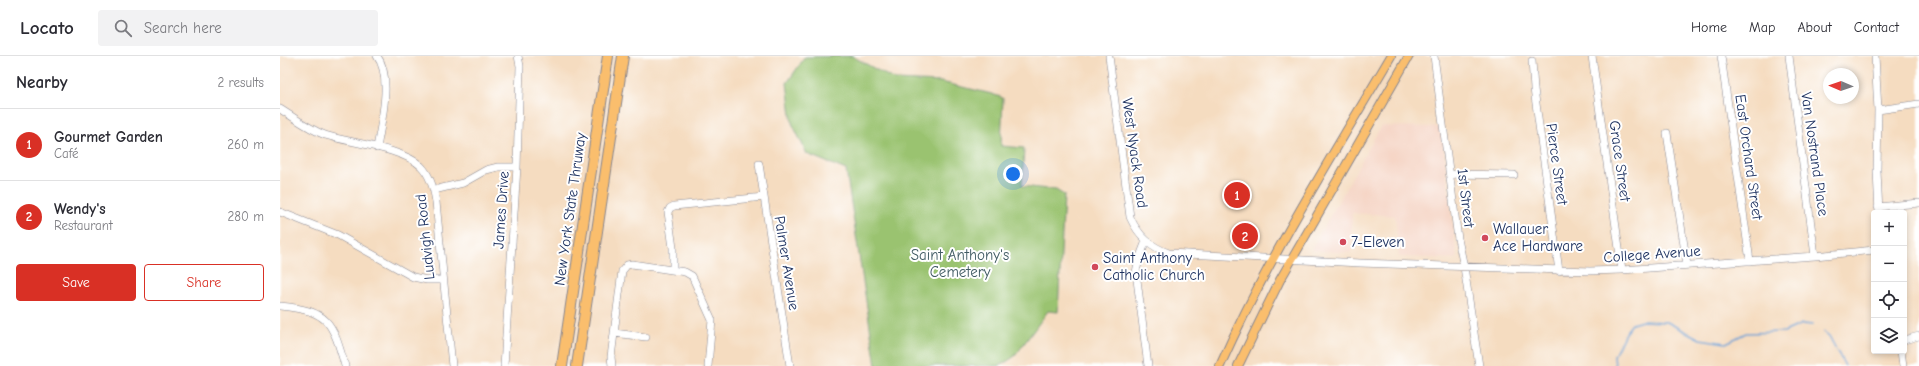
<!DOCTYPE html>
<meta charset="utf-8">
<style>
body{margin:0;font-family:"Comic Neue",sans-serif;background:#f2f2f3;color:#2b2b33}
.controls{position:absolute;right:12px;bottom:12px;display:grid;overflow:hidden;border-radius:4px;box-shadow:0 2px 6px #0003}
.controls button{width:36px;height:36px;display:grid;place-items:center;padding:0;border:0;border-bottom:1px solid #e1e1e2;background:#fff;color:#2b2b33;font:20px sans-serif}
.compass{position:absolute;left:1543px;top:12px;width:36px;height:36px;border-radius:50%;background:#fff;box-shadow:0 2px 6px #0003;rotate:272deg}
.you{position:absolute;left:733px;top:118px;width:14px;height:14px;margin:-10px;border:3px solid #fff;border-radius:50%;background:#1a73e8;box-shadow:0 0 0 6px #1a73e833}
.badge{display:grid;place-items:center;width:26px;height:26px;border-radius:50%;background:#d93025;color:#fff;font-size:13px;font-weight:700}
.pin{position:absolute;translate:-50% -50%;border:2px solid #fff;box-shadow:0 1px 4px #0006}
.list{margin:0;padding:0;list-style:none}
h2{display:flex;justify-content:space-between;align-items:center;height:52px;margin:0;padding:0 16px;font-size:17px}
h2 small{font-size:13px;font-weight:400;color:#7c7c81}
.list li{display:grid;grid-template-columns:26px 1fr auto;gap:12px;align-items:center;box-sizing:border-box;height:72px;padding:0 16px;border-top:1px solid #e1e1e2}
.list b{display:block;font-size:15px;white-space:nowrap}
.list p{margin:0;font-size:13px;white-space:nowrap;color:#7c7c81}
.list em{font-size:13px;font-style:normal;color:#7c7c81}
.actions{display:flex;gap:8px;padding:12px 16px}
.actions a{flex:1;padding:9px 0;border:1px solid #d93025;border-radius:4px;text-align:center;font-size:14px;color:#d93025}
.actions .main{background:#d93025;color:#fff}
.icon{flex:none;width:22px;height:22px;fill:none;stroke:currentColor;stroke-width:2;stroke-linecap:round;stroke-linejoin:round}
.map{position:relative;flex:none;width:1639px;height:310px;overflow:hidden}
header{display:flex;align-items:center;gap:24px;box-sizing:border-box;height:56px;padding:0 20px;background:#fff;border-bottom:1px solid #e1e1e2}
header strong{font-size:19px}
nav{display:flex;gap:22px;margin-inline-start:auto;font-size:14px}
.search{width:280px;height:36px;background:#f2f2f3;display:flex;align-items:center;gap:10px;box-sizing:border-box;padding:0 14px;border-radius:4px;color:#7c7c81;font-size:15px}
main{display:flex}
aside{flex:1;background:#fff}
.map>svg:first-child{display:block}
</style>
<header>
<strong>Locato</strong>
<div class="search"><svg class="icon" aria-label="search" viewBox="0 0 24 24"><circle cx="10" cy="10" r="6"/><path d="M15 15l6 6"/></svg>Search here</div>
<nav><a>Home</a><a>Map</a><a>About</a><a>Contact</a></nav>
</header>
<main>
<aside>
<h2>Nearby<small>2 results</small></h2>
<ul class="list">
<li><span class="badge">1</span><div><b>Gourmet Garden</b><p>Café</p></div><em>260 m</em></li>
<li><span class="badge">2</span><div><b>Wendy's</b><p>Restaurant</p></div><em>280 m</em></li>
</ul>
<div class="actions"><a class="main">Save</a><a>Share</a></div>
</aside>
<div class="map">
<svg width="1639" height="310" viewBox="0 0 1639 310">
<rect width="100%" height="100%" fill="#fff"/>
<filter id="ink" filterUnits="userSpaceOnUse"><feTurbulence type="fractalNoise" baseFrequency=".025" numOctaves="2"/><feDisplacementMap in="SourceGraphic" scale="8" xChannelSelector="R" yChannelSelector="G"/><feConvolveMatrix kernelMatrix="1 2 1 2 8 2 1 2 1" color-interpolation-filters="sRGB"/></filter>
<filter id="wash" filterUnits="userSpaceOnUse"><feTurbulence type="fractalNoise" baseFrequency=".012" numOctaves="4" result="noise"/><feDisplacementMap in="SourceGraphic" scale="16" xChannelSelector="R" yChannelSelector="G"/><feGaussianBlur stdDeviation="0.9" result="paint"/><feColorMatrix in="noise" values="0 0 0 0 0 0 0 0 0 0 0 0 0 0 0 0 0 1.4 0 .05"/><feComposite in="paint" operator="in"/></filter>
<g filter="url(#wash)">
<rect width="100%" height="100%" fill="#f5dcc0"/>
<path fill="#f5d3c2" d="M1101,70L1161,71L1177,203L1119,201L1115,160L1072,157L1071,197L1031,194Z"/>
<path fill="#9ac36f" stroke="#5a7966" d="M572,0L615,24L661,26L712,38L723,42L721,90L744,92L742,130L776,134L784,139L778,256L768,255L735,300L720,310H596L566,114L527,98L512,67L507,27L525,1Z"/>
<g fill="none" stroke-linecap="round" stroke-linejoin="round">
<path stroke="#68a0d6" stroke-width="1.5" d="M1544,276L1549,280L1565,310
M1335,310L1334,300L1345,277L1352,268L1362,265L1387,266L1420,283L1446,287L1466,277L1504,276L1522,268L1533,269"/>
</g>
</g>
<g filter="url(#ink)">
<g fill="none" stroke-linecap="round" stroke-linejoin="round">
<defs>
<path id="minor" d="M97,0C113,21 101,67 97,92
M829,0L850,161C858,179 870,191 889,197L1080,207L1310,215L1342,214L1535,200L1594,194
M1154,0L1178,183L1184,211L1199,310
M1312,0L1342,214
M1441,0L1470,205
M1509,0L1535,200
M1595,0L1598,54L1597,115L1599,157
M1252,5L1254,33L1279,215
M0,53C15,62 29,73 45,79C70,87 122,92 141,110C150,119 154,133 156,146L172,310
M1598,54L1639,48
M1387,77L1407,209
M479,108L510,310
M1170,118L1234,119
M154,134L183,127L206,114L218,111H237
M1598,151L1639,147
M0,156L58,179L133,221L147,224H163
M866,185L859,203L856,216L868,310
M393,214V192L388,156L390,152L394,150L484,141
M0,250C49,255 52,265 65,310
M334,277L366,281
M1624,284L1639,280
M1621,295L1623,310
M224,310L237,111L240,10L238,0
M332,310L331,301L342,215L347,209L352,208L405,216L412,220L432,264L428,310"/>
<path id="major" d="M940,310C988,202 1051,102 1111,0
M958,310L1000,224L1129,0"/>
<path id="highway" d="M282,310L328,0
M297,310L343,0"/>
</defs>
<use href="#minor" stroke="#88868f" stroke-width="8"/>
<use href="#major" stroke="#88868f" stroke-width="10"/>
<use href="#highway" stroke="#88868f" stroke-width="12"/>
<use href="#minor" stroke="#fff" stroke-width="7"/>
<use href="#major" stroke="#fabe6d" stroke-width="8"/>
<use href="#highway" stroke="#fabe6d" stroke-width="10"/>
</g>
</g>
<g fill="#d1495b" stroke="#fff" stroke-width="1.5">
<circle cx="1205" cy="182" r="4"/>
<circle cx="1063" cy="186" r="4"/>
<circle cx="815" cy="211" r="4"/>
</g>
<g text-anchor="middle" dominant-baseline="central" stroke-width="4" stroke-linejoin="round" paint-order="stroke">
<g font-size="15" fill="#1b2f5e" stroke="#fff">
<text transform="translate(855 97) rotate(82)">West Nyack Road</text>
<text transform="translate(1535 98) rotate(82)">Van Nostrand Place</text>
<text transform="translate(1469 101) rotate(82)">East Orchard Street</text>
<text transform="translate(1340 105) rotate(82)">Grace Street</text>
<text transform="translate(1277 108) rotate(82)">Pierce Street</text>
<text transform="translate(1186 142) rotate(83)">1st Street</text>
<text transform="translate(290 153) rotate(-82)">New York State Thruway</text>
<text transform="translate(221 154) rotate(-86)">James Drive</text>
<text transform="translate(145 181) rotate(-96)">Ludvigh Road</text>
<text transform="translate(1372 198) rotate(-4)">College Avenue</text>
<text transform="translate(507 207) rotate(81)">Palmer Avenue</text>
</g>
<g font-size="15" fill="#1b2f5e" stroke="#fff" text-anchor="start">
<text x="1213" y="173">Wallauer<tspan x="1213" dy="17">Ace Hardware</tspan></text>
<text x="1071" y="186">7-Eleven</text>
<text x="823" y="202">Saint Anthony<tspan x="823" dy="17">Catholic Church</tspan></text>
</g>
<g font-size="15" fill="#415b63" stroke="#fff">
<text x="680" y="199">Saint Anthony's<tspan x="680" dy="17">Cemetery</tspan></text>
</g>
</g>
</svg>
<div class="controls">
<button>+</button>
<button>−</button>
<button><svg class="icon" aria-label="locate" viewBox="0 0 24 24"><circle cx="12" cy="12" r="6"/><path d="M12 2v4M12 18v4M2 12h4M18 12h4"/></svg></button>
<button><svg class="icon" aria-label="layers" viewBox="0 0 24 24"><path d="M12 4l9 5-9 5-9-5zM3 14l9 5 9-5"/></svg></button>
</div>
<svg class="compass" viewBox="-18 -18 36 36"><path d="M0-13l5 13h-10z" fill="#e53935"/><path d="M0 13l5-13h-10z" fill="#7c7c81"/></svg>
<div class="you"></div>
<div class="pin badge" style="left:957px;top:139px">1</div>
<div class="pin badge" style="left:965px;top:180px">2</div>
</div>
</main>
